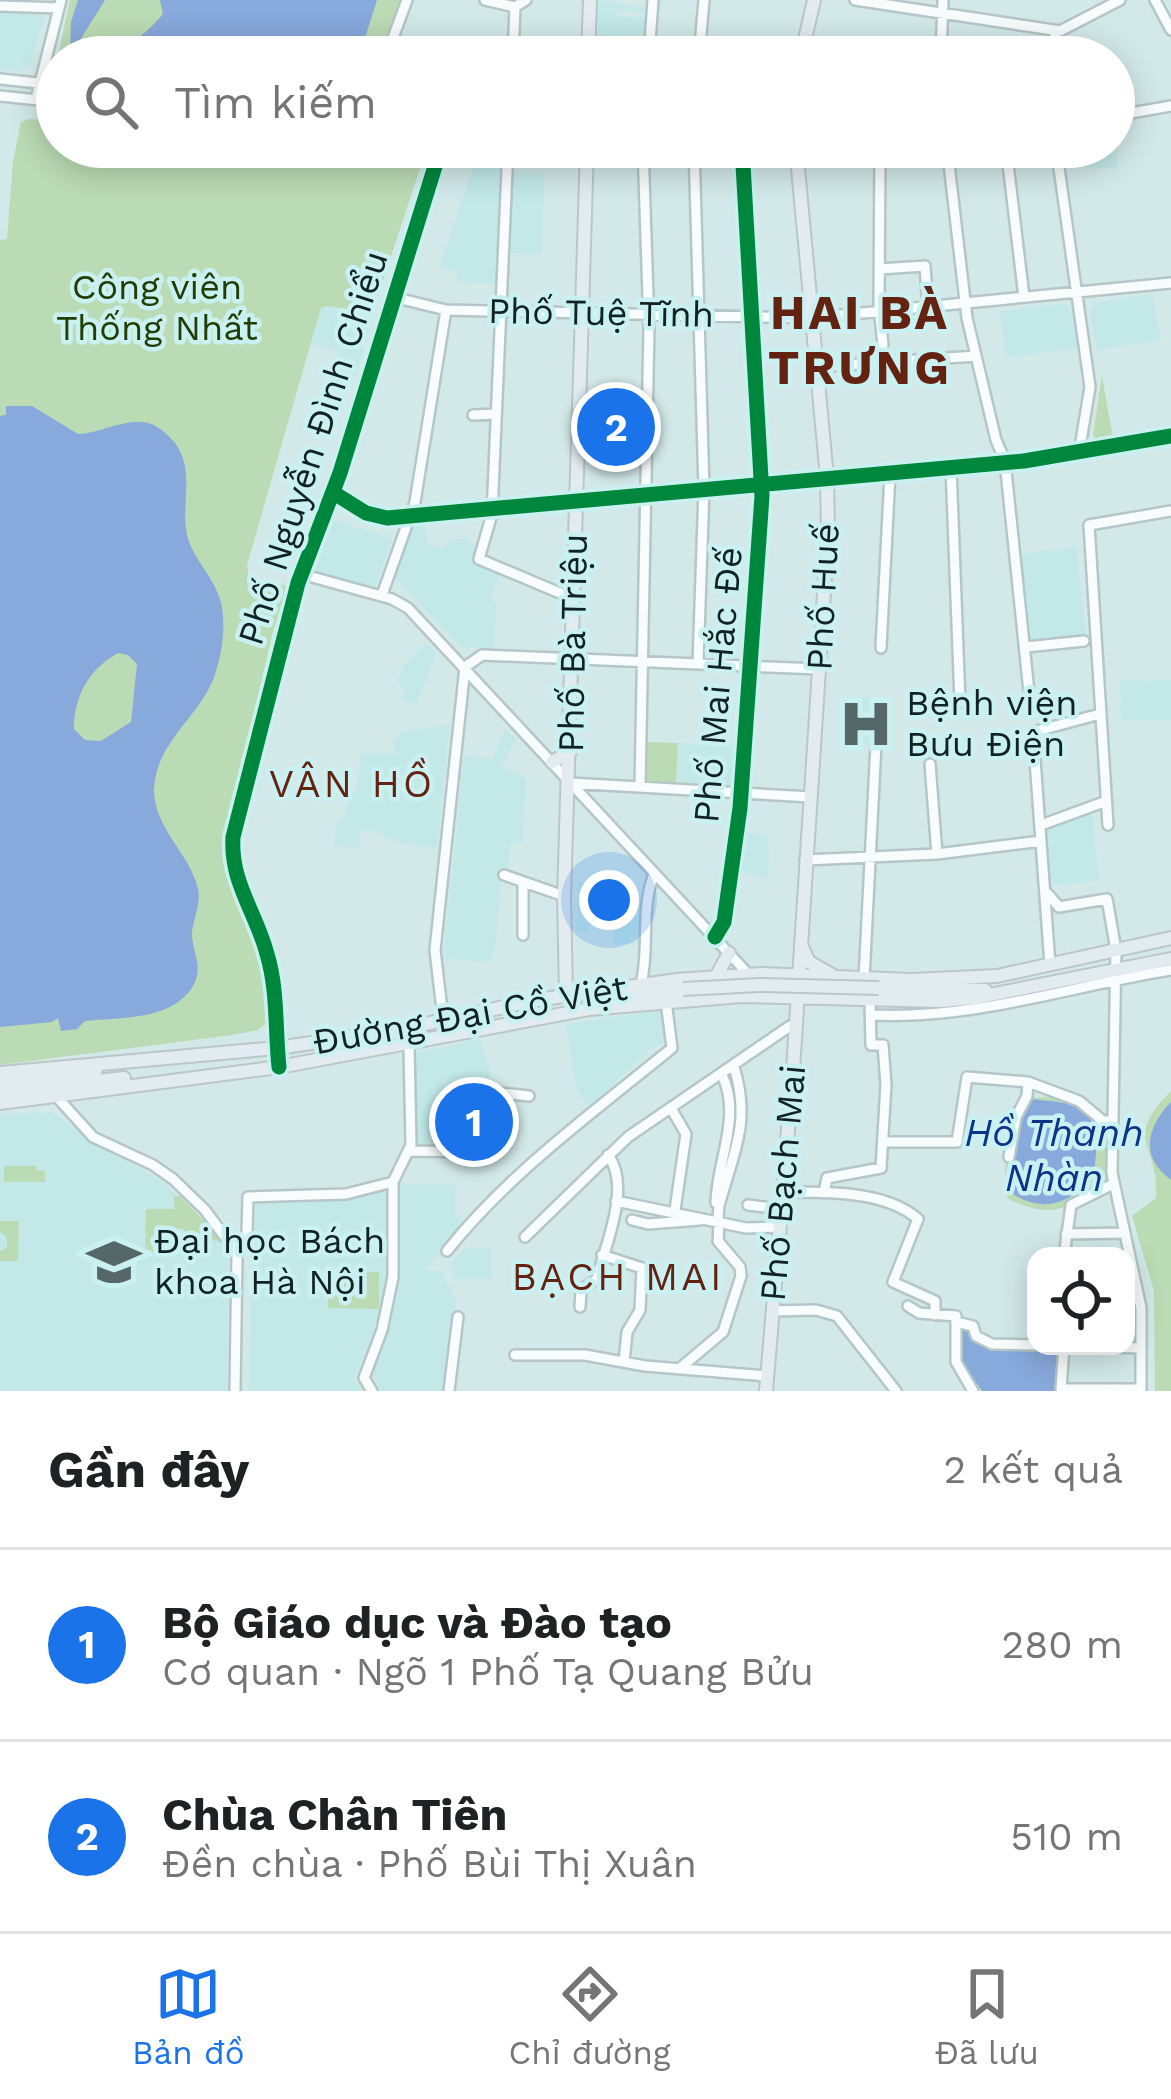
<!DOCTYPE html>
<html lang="vi">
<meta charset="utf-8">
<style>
body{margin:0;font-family:"Work Sans",sans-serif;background:#f2f2f2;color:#202124}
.controls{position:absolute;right:36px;bottom:36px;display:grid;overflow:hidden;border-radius:24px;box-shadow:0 6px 30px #0003}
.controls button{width:108px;height:108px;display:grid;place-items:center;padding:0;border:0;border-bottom:3px solid #e0e0e0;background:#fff;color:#202124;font:60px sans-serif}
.you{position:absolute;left:609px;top:900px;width:42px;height:42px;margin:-30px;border:9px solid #fff;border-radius:50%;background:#1a73e8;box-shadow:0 0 0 18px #1a73e833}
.badge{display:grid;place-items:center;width:78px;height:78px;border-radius:50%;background:#1a73e8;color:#fff;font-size:39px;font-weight:700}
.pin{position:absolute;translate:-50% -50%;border:6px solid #fff;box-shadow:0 3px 12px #0006}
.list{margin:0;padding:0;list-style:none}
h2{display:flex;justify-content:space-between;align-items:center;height:156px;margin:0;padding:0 48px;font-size:51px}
h2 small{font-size:39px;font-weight:400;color:#757577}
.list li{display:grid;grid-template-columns:78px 1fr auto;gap:36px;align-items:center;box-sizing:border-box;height:192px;padding:0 48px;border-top:3px solid #e0e0e0}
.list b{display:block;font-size:45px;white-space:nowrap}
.list p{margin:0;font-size:39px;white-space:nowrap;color:#757577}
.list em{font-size:39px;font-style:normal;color:#757577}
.icon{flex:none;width:66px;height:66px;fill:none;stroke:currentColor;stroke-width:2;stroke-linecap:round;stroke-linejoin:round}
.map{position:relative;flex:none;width:1171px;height:1391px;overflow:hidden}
.search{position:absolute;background:#fff;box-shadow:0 6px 30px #0003;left:36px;right:36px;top:36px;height:132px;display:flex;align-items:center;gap:30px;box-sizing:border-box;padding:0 42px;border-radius:66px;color:#757577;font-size:45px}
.sheet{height:540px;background:#fff}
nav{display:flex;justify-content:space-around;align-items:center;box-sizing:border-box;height:168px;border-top:3px solid #e0e0e0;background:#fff;font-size:33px;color:#757577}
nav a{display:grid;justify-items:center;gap:6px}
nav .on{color:#1a73e8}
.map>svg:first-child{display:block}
</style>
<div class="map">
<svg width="1171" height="1391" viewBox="0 0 1171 1391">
<rect width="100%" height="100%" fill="#d3e9e9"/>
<path fill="#c2e8e8" d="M598,1L647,8V12L617,10V16L646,18L644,57H597Z
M0,12L40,14L44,19L30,63L22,71L0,69Z
M1114,130H1118L1117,168L1071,167L1068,147H1114Z
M474,147L503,148L498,283L457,282V270L439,268L472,170Z
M511,173L544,174L542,254L509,253Z
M1152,294L1161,340L1097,350L1090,311L1098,302Z
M1066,304L1073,310L1079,348L1006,357L1000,311Z
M327,306L373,313L355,378L335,370L340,352L311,343L321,308Z
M329,519L392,539L375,588L311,572Z
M425,523L427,544L441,548L452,540L468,538L469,542L481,546L477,561L501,571L490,599L496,603L494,649L461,647L396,579L394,573L410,528Z
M1077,547L1086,635L1031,641L1021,554Z
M427,642L436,654L416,705L401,699L405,689L397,681L403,667Z
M1171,680V720H1121L1120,681Z
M848,697L887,700L885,744L845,741Z
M450,724L437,848L400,843L368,828L360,833L359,848L334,846L337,826L345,816L347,794L357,790L361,753L395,754L393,740L397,738V733Z
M506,729L516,740L501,766L526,778L522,843H511L507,874L501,882L495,947L491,962L443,959L464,755L492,759Z
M678,743L739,746L736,783L732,786L676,781Z
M1092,807L1099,880L1052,885L1046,824Z
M741,833L768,836L769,878L736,871Z
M578,882L614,883V894L642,895L640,944H614L613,926L589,925L588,932H576Z
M664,1010L669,1041L651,1049L589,1107L576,1088L566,1024Z
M480,1039L491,1073L486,1152L409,1151L410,1054Z
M52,1112L100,1146L162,1181L228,1245L227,1391H0V1115Z
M400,1185H455V1216L460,1217L463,1230L424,1269L442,1272L456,1300L446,1391H381L372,1374L392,1317Z
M383,1189L388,1196L387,1271L378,1319L355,1379L360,1391H249L251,1267L257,1201L329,1199Z
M466,1248H491V1278L452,1279L453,1260Z"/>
<path fill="#bbdbb4" d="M70,0H403L384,57H62L59,51Z
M28,119L57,121V147H414L425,153L379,293L369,312L327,306L321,308L247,565L249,577L288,586L272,635L224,848L226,876L264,972L267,1023L258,1030L232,1035L0,1065V240L7,239L13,161L21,122Z
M1102,376L1113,438L1096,441L1093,434Z
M644,742L678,743L676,785L645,782Z
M1171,1091V1391H1155L1154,1291L1132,1216L1156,1198C1160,1144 1121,1141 1171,1091Z
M1056,1097L1102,1117L1109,1130L1107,1179C1072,1209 1052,1221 1007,1198C1002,1167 1008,1137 1014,1106L1025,1098Z
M4,1166H36L37,1171H45V1182H4Z
M174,1196H180L224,1241L184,1240V1229L178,1228L177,1240H153V1252H145L146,1209H174Z
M0,1221H19L18,1261H0V1251L7,1248V1237L0,1232Z
M329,1271L379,1272V1309L328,1308Z"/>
<path fill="#87a9db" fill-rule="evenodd" d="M78,0H105L80,40L82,52L91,57H73L70,53L71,22Z
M160,0H377L359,57H93C121,53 145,36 163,14Z
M6,406H32L78,434C102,434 135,412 157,427C203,457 179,495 187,535C193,559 213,576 220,599C227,623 222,657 213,680C197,719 155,744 154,790C154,828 190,854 198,889C201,905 193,919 192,933C192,952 204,967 193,986C172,1021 121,1017 85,1021L77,1029L61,1031L58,1018L52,1022L0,1027V416L6,415ZM118,653L128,655L137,664L131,722L101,741L85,740L74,729C74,696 89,669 118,653Z
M1029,1098C1039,1101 1048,1100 1058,1102C1102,1109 1098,1136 1094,1174C1073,1203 1044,1214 1013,1194V1143Z
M1171,1102V1180C1139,1157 1147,1127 1171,1102Z
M963,1328L991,1347L1061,1350L1055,1391H982L962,1363Z"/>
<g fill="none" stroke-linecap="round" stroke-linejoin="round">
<defs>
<path id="minor" d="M485,0L515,7L526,0
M855,0L1060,31L1120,0
M1155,0L1171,30
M0,6L59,8
M386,57L407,0
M513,57L515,7
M649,57L653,0
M699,57L704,0
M941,57L943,0
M1054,57L1055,31
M0,79L57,85
M0,96L57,102
M36,99L61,0
M1114,116L1171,106
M508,147L492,514L479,559L574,599
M694,147L704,489L698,663
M880,147L879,307L883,345
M914,147H936
M947,147L967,318L996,440L1005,461L1029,692
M1006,147L1024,297
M1056,147L1090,387L1079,453
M879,269L925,266L928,309
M393,297L446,310L811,318L1171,283
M815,367L976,356
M473,415L496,414
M951,467L960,702
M334,493L366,513L387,518L1024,461L1171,436
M301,574L392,599L408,608L750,976
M382,595L415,502L446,310
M1026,647L1084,641
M881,648L890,474
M465,667L482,655L819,669
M930,764L937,854
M570,783L811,797
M640,786L649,327L643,147
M1041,825L1104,802
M1108,825L1089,525L1171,511
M805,860L937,854L1041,841
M504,875L564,896
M523,882V935
M1048,894L1059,907L1107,899L1116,950L1112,1173L1141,1308V1391
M715,937L724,922L740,808L762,496L742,147
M1050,965L1033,732L1100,714
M864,979L876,744
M641,984C650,948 640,909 654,874
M871,1015C974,1020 1071,986 1171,970
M443,1018L435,950L465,667
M279,1067C275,1030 278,990 267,954C256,912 230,882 233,837L298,583L340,473L441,147
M56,1096L93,1137L153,1165L173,1179L205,1210L237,1253L235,1391
M672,1110L686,1134L675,1210
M884,1142H957L967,1077L1028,1082L1079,1101L1103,1121H1112
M409,1151L486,1152L491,1092L529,1096
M1009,1157L1016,1117L1027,1096L1028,1082
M782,1192C824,1192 885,1190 918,1219L893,1282L935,1301V1315
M824,1193L827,1178L881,1168L886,1085L883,1045H871L870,1001
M616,1201L746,1228L780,1227
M716,1203C717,1160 742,1116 722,1075
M748,1205L781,1209
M632,1220L648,1224L700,1220
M1066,1234L1123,1233
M525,1237L628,1137L790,1026H795
M447,1251C509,1173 595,1111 672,1048L666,1001
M237,1252L247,1234L248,1197L346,1194L393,1182
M602,1255L642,1268L640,1310L627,1332L624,1362
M1064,1256L1071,1205L1113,1184
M908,1306L919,1313L956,1316V1362L973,1391
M580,1307L581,1290L597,1279C605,1245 632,1187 608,1155
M773,1311L816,1310L837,1316L896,1391
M956,1322L973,1326L976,1336L992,1344L1036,1345
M1073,1346L1141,1348
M515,1355H585L645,1366L767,1376
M679,1369L723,1332L741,1276L740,1267L718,1241C720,1228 716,1215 720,1202C734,1152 751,1121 734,1067
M1061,1389H1141
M1061,1389L1064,1346
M372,1391L364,1378L382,1330L393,1277V1182L411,1145L409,1046
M449,1391L458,1317"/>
<path id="major" d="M588,57L590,0
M801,57L814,0
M552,762L570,752
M801,945L809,962L832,975
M716,977L729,953
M879,988L985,990
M566,995L564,896L587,147
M622,995L683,989
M0,1073L277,1048L393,1031L536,1000L677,980L761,974L912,980L997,976L1171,938
M0,1082L96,1070
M0,1092L124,1078
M0,1103L279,1067L589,1009L741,996L941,1001L974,998L1171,959
M766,1391L793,1070L828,531L827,478L796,147"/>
</defs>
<use href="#minor" stroke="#b5c6c6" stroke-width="14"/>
<use href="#major" stroke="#bbc6c7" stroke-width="16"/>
<use href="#minor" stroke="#f8fcfc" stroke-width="9"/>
<use href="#major" stroke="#e2ecf0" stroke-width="12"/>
<defs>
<path id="major-bridge" d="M683,989L760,985L879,988"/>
</defs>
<use href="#major-bridge" stroke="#bbc6c7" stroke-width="16" stroke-linecap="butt"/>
<use href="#major-bridge" stroke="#e2ecf0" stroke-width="12"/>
<defs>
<path id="cycleway" d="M334,493L366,513L387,518L1024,461L1171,436
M715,937L724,922L740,808L762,496L742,147
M279,1067C275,1030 278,990 267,954C256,912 230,882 233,837L298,583L340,473L441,147"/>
</defs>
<use href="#cycleway" stroke="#caf1f2" stroke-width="22"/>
<use href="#cycleway" stroke="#00873e" stroke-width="15"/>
</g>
<defs>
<symbol id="hospital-bare" viewBox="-9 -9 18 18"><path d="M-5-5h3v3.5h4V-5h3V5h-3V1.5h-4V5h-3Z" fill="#566768" stroke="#caf1f2" stroke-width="2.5" paint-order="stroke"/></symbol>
<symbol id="university-bare" viewBox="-9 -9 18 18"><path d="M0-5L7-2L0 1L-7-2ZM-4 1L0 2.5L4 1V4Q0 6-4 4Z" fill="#566768" stroke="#caf1f2" stroke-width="2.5" paint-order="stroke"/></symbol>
</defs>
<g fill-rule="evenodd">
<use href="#hospital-bare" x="828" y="686" width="76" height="76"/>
<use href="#university-bare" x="76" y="1224" width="76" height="76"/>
</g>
<g text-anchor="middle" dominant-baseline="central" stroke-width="9" stroke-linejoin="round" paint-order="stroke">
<g font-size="36" fill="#223d03" stroke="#caf1f2">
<text x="157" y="287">Công viên<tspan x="157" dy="41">Thống Nhất</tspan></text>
</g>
<g font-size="36" fill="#122122" stroke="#caf1f2">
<text transform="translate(601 313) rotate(1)">Phố Tuệ Tĩnh</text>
<text transform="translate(313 448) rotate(-72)">Phố Nguyễn Đình Chiểu</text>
<text transform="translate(823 597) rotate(-87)">Phố Huế</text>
<text transform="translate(573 643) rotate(-89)">Phố Bà Triệu</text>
<text transform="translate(718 685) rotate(-85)">Phố Mai Hắc Đế</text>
<text transform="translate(470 1015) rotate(-10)">Đường Đại Cồ Việt</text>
<text transform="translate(783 1183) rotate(-85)">Phố Bạch Mai</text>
</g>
<g font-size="36" fill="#122122" stroke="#caf1f2" text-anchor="start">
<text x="906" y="703">Bệnh viện<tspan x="906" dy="41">Bưu Điện</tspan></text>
<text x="154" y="1241">Đại học Bách<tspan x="154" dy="41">khoa Hà Nội</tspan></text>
</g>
<g font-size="39" letter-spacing="3" fill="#642211" stroke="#caf1f2">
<text x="352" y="783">VÂN HỒ</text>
<text x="618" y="1276">BẠCH MAI</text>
</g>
<g font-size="39" font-style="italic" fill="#0c3589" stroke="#caf1f2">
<text x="1054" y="1132">Hồ Thanh<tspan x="1054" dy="45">Nhàn</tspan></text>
</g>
<g font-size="48" font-weight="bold" letter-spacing="3" fill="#642211" stroke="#caf1f2">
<text x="860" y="312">HAI BÀ<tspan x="860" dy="55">TRƯNG</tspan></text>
</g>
</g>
</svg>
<div class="controls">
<button><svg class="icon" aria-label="locate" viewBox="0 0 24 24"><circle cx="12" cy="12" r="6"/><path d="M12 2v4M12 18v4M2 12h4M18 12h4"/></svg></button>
</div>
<div class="you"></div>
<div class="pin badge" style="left:474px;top:1122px">1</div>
<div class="pin badge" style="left:616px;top:427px">2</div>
<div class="search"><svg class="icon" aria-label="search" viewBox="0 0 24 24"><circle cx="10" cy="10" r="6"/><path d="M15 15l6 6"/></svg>Tìm kiếm</div>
</div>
<section class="sheet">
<h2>Gần đây<small>2 kết quả</small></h2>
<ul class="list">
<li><span class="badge">1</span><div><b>Bộ Giáo dục và Đào tạo</b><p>Cơ quan · Ngõ 1 Phố Tạ Quang Bửu</p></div><em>280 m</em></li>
<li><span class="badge">2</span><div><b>Chùa Chân Tiên</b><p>Đền chùa · Phố Bùi Thị Xuân</p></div><em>510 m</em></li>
</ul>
</section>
<nav>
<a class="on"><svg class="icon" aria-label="map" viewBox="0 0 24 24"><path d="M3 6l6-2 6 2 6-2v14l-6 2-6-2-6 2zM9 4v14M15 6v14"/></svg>Bản đồ</a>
<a><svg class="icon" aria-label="directions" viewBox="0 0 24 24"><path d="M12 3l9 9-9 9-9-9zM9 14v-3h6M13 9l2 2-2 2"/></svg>Chỉ đường</a>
<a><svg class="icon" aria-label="saved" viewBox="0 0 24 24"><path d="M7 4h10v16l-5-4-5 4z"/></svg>Đã lưu</a>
</nav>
